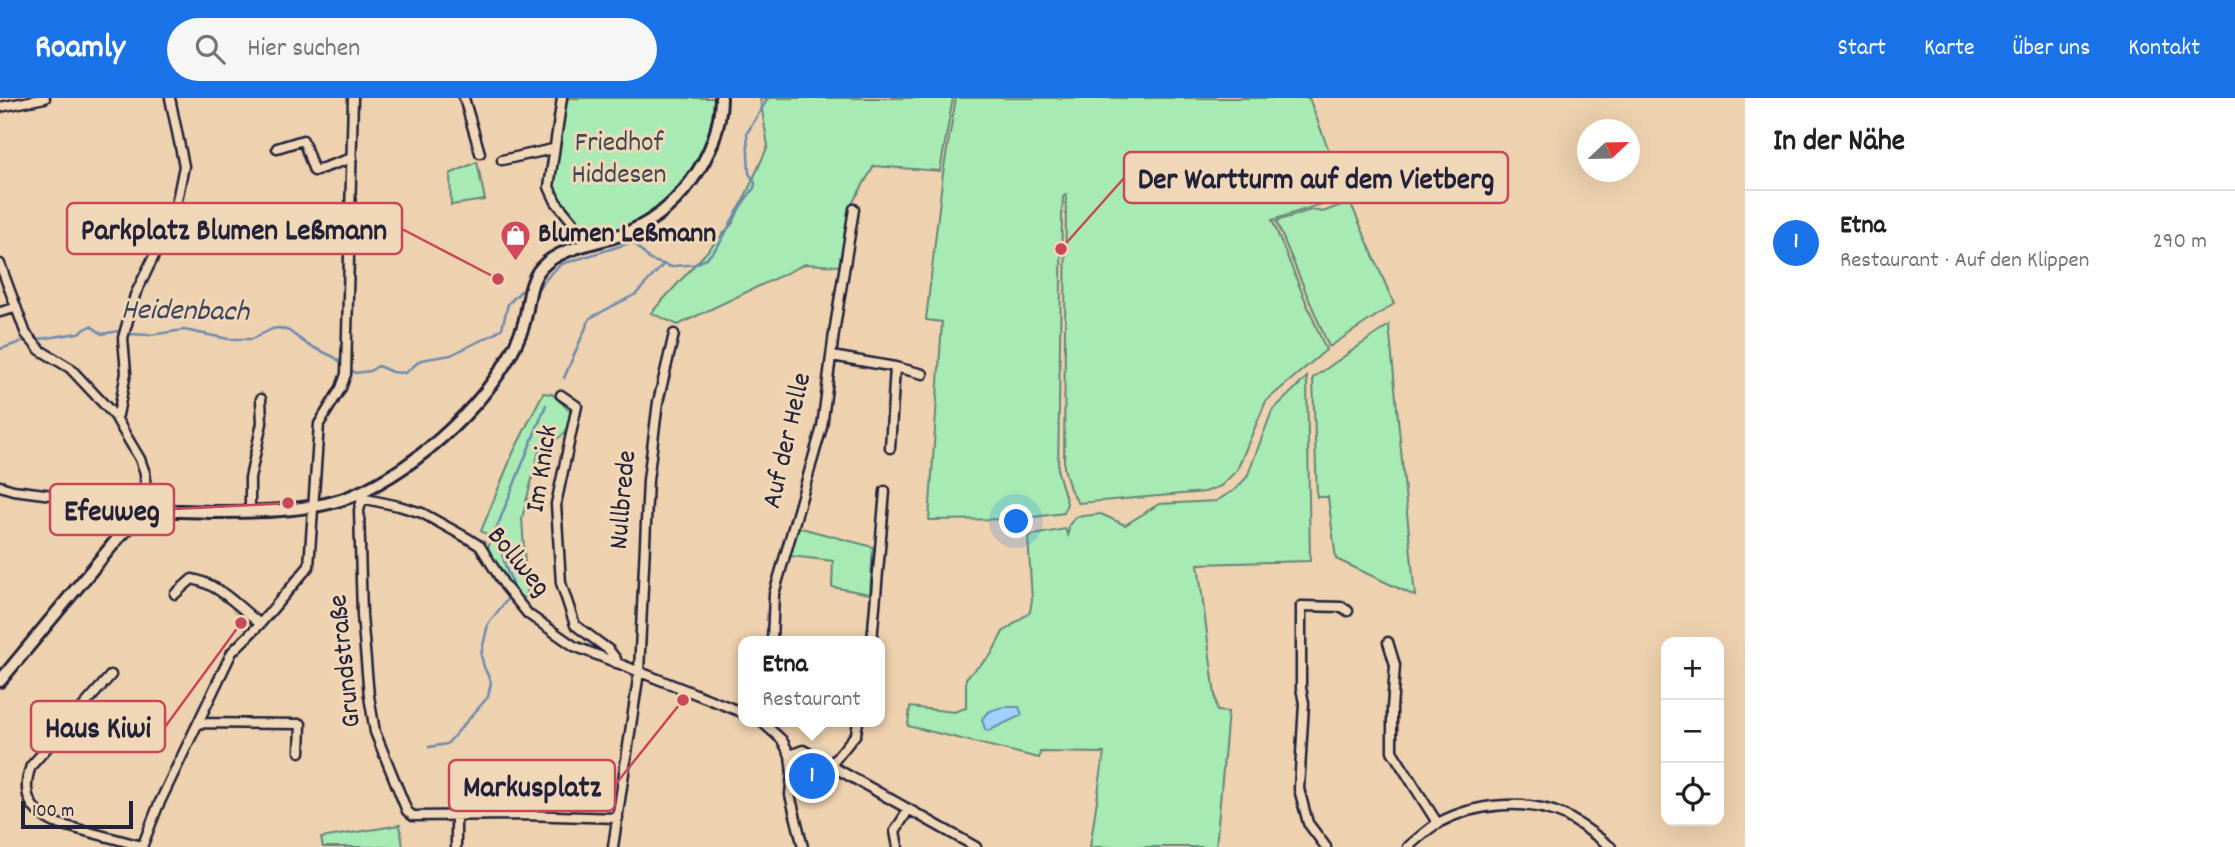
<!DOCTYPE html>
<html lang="de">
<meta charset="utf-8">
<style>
body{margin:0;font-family:Dekko,sans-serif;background:#f6f6f6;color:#202124}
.controls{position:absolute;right:21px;bottom:21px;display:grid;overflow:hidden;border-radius:14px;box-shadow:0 7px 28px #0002}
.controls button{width:63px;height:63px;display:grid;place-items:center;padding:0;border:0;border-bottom:2px solid #e0e0e0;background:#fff;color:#202124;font:35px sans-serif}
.compass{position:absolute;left:1577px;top:21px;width:63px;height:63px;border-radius:50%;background:#fff;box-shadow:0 7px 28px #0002;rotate:68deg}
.scale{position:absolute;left:21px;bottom:18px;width:112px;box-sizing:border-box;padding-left:7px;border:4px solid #22223b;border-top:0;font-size:19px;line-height:24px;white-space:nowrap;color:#22223b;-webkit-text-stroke:5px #f0d7b7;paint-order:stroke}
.you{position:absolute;left:1017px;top:424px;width:24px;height:24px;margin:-18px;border:5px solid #fff;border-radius:50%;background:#1a73e8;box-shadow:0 0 0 10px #1a73e833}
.badge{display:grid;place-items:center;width:46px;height:46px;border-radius:50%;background:#1a73e8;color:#fff;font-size:23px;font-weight:700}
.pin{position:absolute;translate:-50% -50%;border:4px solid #fff;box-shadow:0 2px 7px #0006}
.popup{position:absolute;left:738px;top:538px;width:147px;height:91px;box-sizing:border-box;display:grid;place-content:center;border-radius:14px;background:#fff;filter:drop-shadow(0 2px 5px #0005);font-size:23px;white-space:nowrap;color:#757577}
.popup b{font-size:26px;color:#202124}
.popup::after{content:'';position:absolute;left:50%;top:100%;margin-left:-14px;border:14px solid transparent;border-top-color:#fff}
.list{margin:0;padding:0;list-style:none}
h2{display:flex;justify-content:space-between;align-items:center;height:91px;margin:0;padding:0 28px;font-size:30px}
h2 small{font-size:23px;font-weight:400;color:#757577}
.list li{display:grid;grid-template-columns:46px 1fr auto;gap:21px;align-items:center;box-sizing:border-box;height:105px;padding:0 28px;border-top:2px solid #e0e0e0}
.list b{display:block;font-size:26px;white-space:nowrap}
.list p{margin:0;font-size:23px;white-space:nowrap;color:#757577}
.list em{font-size:23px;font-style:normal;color:#757577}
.icon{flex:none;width:38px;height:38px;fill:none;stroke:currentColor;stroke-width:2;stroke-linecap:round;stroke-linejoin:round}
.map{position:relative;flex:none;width:1745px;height:749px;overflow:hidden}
header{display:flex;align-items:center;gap:42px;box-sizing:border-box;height:98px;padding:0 35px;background:#1a73e8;color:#fff}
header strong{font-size:33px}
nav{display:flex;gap:38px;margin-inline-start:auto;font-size:24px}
.search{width:490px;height:63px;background:#f6f6f6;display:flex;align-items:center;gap:18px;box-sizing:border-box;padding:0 24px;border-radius:38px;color:#757577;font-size:26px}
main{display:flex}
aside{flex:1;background:#fff}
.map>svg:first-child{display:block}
</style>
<header>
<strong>Roamly</strong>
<div class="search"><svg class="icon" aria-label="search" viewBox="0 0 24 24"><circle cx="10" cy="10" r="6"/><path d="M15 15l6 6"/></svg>Hier suchen</div>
<nav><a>Start</a><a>Karte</a><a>Über uns</a><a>Kontakt</a></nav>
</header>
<main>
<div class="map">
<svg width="1745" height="749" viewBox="0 0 1745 749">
<rect width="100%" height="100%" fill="#eed1ae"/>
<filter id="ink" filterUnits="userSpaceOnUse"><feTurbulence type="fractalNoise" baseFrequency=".0143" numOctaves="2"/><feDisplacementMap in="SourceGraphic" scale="14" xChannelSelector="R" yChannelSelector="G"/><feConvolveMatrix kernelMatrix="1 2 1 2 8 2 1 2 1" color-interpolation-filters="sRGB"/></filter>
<g filter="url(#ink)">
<path fill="#a7eab4" stroke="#648678" stroke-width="2" d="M566,0H718L709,46L687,81L664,109L637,127L593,141L558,103L552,87Z
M760,0H953L940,73L874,68L850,109L840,168L805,166L678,227L651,215L733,125L768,48Z
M956,0H1309L1346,98L1272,122L1326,252L1266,303L1237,372L1221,388L1205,394L1078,405L1070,391L1064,370L1066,97L1063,99L1062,117L1058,374L1067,405L1064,415L1019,421L929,422L942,224L926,222L943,75Z
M477,64L485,102L451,107L450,76Z
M1346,105L1352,108L1394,206L1329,249L1276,123L1311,112L1323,114Z
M1389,227L1415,498L1336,461L1328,399H1317L1313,280Z
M1307,279L1310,463L1198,466L1217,613L1228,614L1216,749H1090L1104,655L1040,654L1039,660L908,628L910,609L954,614L966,610V580L991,557L1003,534L1030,514L1032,502L1028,438L1065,431L1068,437L1069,427L1076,419L1101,416L1125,427L1159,406L1216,403L1236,391L1247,379L1272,313Z
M543,295L552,296L572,315L567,334L539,353L522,420L527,499L520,501L488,452L491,439L481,433L513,355Z
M797,429L873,449L870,496L832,489L833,463L790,458Z
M400,727L403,749H323L321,740Z"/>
<path fill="#9fd1fc" stroke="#6d8baf" stroke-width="2" d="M1004,609H1019L1022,617L988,633L985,631L982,621C988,612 995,611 1004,609Z"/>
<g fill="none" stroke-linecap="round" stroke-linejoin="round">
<path stroke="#6d8baf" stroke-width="2.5" d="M534,190L540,189L551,175L562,166L630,145L635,146L650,162L672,169C681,165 690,169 698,165C715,158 725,137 732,122C738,111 747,100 754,90L755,85L749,75L747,35L768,0
M0,251L21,244L78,235L91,228L102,236L119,233L130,236L150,237L184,232L229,241H252L272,231L280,230L289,233L308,247L334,259L355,275L370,273L378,268L392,274L405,275L421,262L451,257L494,236L502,230L508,206L521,193L528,191
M564,280L590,220L636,196L663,167
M511,491L513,485L507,473L495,434L546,307
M429,649L447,646L488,599L491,584L484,569L481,557L488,526L506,503L509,497"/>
<defs>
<path id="minor" d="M464,0L480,55
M562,0L549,89L556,104L591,146
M0,9L45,0
M277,50L303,42L314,73L352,60
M502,62L553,51
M0,166L26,236L40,252L70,270L115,318L124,334L140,361L145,375L146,409L149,417
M0,214L15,210
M832,258L895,269L923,276
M561,297L577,308L556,406L561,485L575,527L609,552L616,561V565
M115,318L118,317L126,275L123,240L135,197L174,117L184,68L170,0
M890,350L895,269
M0,388L13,392L146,409
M361,400L399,408L422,415L469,441L480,448L505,488L528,516L574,548L744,615
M362,402L359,412L362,517L369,598L375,634L407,713L413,718L524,717L618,720
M250,413V380L262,325L261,301
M175,496L192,481C219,486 239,509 260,526
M772,543L774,496L822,329L834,235L854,111
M872,543L885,393
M1388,544L1395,567L1392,611V653L1438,726
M111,577L31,668C21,695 29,713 55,725L142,748
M762,624L782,642L790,657L792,676L790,697L803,749
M198,625L301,626L300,654
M790,657L803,652L976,749
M830,668L856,636L858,624
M142,749L158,708L232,554L260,526L309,468L319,326L341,290L346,276L353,0
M456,749V718
M613,749L639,574L648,382L658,304L674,236
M898,749L895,733L909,711
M1326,749L1308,725L1299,691L1304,605L1301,590V508L1342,509L1348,513
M1408,749C1417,741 1428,731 1438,725C1475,705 1528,700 1566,718C1582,727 1597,738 1611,749"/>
<path id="secondary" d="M0,583L119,439C128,430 137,421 149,417C172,410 195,414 218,414C258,414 318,413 354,397C419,369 495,300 521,234C530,213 526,186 542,169C559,150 597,145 620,137C676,118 720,58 721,0"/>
</defs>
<use href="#minor" stroke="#22223b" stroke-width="13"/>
<use href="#secondary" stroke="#22223b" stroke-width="16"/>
<use href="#minor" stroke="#f0d7b7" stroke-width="8"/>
<use href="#secondary" stroke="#f0d7b7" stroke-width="10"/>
</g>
</g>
<defs>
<symbol id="shop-pin" viewBox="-11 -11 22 30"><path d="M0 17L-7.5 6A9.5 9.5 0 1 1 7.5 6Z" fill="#d1495b" stroke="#f0d7b7"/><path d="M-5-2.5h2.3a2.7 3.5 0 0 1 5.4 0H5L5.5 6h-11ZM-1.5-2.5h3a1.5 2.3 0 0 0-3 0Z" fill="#fff"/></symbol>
</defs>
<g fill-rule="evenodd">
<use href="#shop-pin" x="498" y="120" width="35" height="47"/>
</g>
<g text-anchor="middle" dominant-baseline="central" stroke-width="6" stroke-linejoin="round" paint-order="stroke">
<g font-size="28" fill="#3d4a53" stroke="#f0d7b7">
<text x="619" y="47">Friedhof<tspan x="619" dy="32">Hiddesen</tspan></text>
</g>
<g font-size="28" font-weight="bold" fill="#22223b" stroke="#f0d7b7" text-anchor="start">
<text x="538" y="138">Blumen Leßmann</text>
</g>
<g font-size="28" fill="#22223b" stroke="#f0d7b7">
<text transform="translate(789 343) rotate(-77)">Auf der Helle</text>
<text transform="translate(544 371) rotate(-81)">Im Knick</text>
<text transform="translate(625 402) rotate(-85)">Nullbrede</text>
<text transform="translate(517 465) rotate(50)">Bollweg</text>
<text transform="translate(347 563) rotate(-96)">Grundstraße</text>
</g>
<g font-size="30" font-style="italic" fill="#3b4562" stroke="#f0d7b7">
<text transform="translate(185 215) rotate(1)">Heidenbach</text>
</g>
</g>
<path fill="none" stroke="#c84759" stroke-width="2.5" d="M1061 151L1124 80M498 181L402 131M288 405L174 411M241 525L165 629M683 602L615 687"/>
<g fill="#c84759" stroke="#f0d7b7" stroke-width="2.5">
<circle cx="1061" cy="151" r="7"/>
<circle cx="498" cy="181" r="7"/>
<circle cx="288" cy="405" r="7"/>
<circle cx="241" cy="525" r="7"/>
<circle cx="683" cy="602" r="7"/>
</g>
<g fill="#f0d7b7" stroke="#c84759" stroke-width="2.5">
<rect x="1124" y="54" width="384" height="51" rx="7"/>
<rect x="67" y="105" width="335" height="51" rx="7"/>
<rect x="50" y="386" width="124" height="51" rx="7"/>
<rect x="31" y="603" width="134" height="51" rx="7"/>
<rect x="449" y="662" width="166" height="51" rx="7"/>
</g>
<g font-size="30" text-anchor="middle" font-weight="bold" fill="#22223b">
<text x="1316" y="90">Der Wartturm auf dem Vietberg</text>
<text x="234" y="141">Parkplatz Blumen Leßmann</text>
<text x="112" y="422">Efeuweg</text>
<text x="98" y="639">Haus Kiwi</text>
<text x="532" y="698">Markusplatz</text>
</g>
</svg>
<div class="controls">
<button>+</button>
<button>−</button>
<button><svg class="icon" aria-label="locate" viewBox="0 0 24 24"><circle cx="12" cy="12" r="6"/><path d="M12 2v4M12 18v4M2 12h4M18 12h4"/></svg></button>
</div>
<svg class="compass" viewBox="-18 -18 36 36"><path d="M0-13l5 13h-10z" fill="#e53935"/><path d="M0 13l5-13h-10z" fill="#757577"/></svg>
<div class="scale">100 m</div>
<div class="you"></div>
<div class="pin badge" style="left:812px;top:678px">1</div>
<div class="popup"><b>Etna</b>Restaurant</div>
</div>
<aside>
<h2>In der Nähe<small></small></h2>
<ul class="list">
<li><span class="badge">1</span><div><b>Etna</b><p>Restaurant · Auf den Klippen</p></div><em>290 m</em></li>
</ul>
</aside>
</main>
